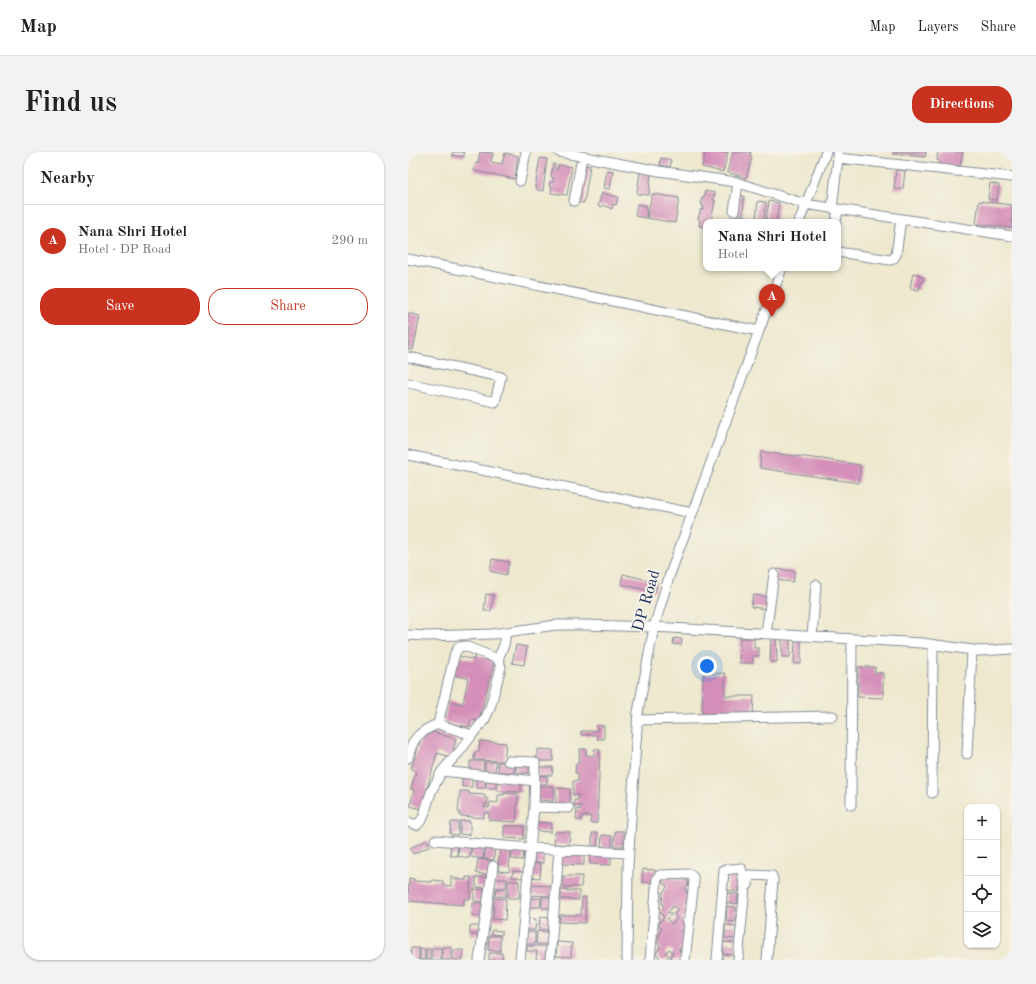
<!DOCTYPE html>
<meta charset="utf-8">
<style>
body{margin:0;font-family:"Old Standard TT",serif;background:#f2f2f2;color:#202124}
.controls{position:absolute;right:12px;bottom:12px;display:grid;overflow:hidden;border-radius:8px;box-shadow:0 1px 3px #0004}
.controls button{width:36px;height:36px;display:grid;place-items:center;padding:0;border:0;border-bottom:1px solid #e0e0e0;background:#fff;color:#202124;font:20px sans-serif}
.you{position:absolute;left:299px;top:514px;width:14px;height:14px;margin:-10px;border:3px solid #fff;border-radius:50%;background:#1a73e8;box-shadow:0 0 0 6px #1a73e833}
.badge{display:grid;place-items:center;width:26px;height:26px;border-radius:50%;background:#c8321e;color:#fff;font-size:13px;font-weight:700}
.pin{position:absolute;translate:-50% -33px;filter:drop-shadow(0 1px 2px #0008)}
.pin::after{content:'';position:absolute;top:21px;width:14px;height:12px;background:inherit;clip-path:polygon(0 0,100% 0,50% 100%)}
.popup{position:absolute;left:295px;top:67px;width:138px;height:52px;box-sizing:border-box;display:grid;place-content:center;border-radius:8px;background:#fff;filter:drop-shadow(0 1px 3px #0005);font-size:13px;white-space:nowrap;color:#757577}
.popup b{font-size:15px;color:#202124}
.popup::after{content:'';position:absolute;left:50%;top:100%;margin-left:-8px;border:8px solid transparent;border-top-color:#fff}
.list{margin:0;padding:0;list-style:none}
h2{display:flex;justify-content:space-between;align-items:center;height:52px;margin:0;padding:0 16px;font-size:17px}
h2 small{font-size:13px;font-weight:400;color:#757577}
.list li{display:grid;grid-template-columns:26px 1fr auto;gap:12px;align-items:center;box-sizing:border-box;height:72px;padding:0 16px;border-top:1px solid #e0e0e0}
.list b{display:block;font-size:15px;white-space:nowrap}
.list p{margin:0;font-size:13px;white-space:nowrap;color:#757577}
.list em{font-size:13px;font-style:normal;color:#757577}
.actions{display:flex;gap:8px;padding:12px 16px}
.actions a{flex:1;padding:9px 0;border:1px solid #c8321e;border-radius:16px;text-align:center;font-size:14px;color:#c8321e}
.actions .main{background:#c8321e;color:#fff}
.icon{flex:none;width:22px;height:22px;fill:none;stroke:currentColor;stroke-width:2;stroke-linecap:round;stroke-linejoin:round}
.map{position:relative;flex:none;width:604px;height:808px;overflow:hidden;border-radius:16px}
header{display:flex;align-items:center;gap:24px;box-sizing:border-box;height:56px;padding:0 20px;background:#fff;border-bottom:1px solid #e0e0e0}
header strong{font-size:19px}
nav{display:flex;gap:22px;margin-inline-start:auto;font-size:14px}
.intro{display:flex;align-items:center;justify-content:space-between;box-sizing:border-box;height:96px;padding:0 24px}
h1{margin:0;font-size:28px}
.button{padding:10px 18px;border-radius:16px;background:#c8321e;color:#fff;font-size:14px;font-weight:700}
main{display:flex;gap:24px;padding:0 24px}
aside{flex:1;background:#fff;border-radius:16px;box-shadow:0 1px 3px #0004}
.map>svg:first-child{display:block}
</style>
<header>
<strong>Map</strong>
<nav><a>Map</a><a>Layers</a><a>Share</a></nav>
</header>
<div class="intro"><h1>Find us</h1><a class="button">Directions</a></div>
<main>
<aside>
<h2>Nearby<small></small></h2>
<ul class="list">
<li><span class="badge">A</span><div><b>Nana Shri Hotel</b><p>Hotel · DP Road</p></div><em>290 m</em></li>
</ul>
<div class="actions"><a class="main">Save</a><a>Share</a></div>
</aside>
<div class="map">
<svg width="604" height="808" viewBox="0 0 604 808">
<rect width="100%" height="100%" fill="#f7f3e8"/>
<filter id="ink" filterUnits="userSpaceOnUse"><feTurbulence type="fractalNoise" baseFrequency=".025" numOctaves="2"/><feDisplacementMap in="SourceGraphic" scale="8" xChannelSelector="R" yChannelSelector="G"/><feConvolveMatrix kernelMatrix="1 2 1 2 8 2 1 2 1" color-interpolation-filters="sRGB"/></filter>
<filter id="wash" filterUnits="userSpaceOnUse"><feTurbulence type="fractalNoise" baseFrequency=".012" numOctaves="4" result="noise"/><feDisplacementMap in="SourceGraphic" scale="16" xChannelSelector="R" yChannelSelector="G"/><feGaussianBlur stdDeviation="0.9" result="paint"/><feColorMatrix in="noise" values="0 0 0 0 0 0 0 0 0 0 0 0 0 0 0 0 0 1.4 0 .05"/><feComposite in="paint" operator="in"/></filter>
<g filter="url(#wash)">
<rect width="100%" height="100%" fill="#ede8ce"/>
<g id="blocks">
<path fill="#d48eb8" fill-rule="evenodd" d="M45,0H56V5L44,3Z
M72,0L85,1L83,10L94,12L97,1L110,4L107,27L66,19L68,11L70,12Z
M297,0H320L315,20L294,15Z
M325,0H343L342,4L344,5L338,26L319,20Z
M485,0H518L517,5L485,2Z
M530,0H555L552,14L550,13L549,16L531,12V9L529,8Z
M132,6L139,7L135,39L129,38V36L127,35Z
M253,6L263,8L262,15L252,13Z
M145,12H147V17L149,18L150,13L164,15L159,43L143,41L144,35L141,34L142,30H145L146,26L143,25Z
M174,13L182,14L176,51L168,50Z
M199,18L205,19L202,37L196,36Z
M488,18L497,19L495,37H486Z
M232,19L243,20L241,43L229,42Z
M582,31L591,33L589,48L580,47Z
M297,39L307,41L305,48H307L303,70H298V75L291,74L292,68L290,67L293,57L295,58L296,54H294V51H293L294,46H296Z
M194,41L210,45L208,53L205,52L204,57L195,53L194,55L190,54Z
M244,42L271,46L267,71L239,66Z
M330,43L336,44L335,63H329Z
M350,49L358,50L356,68L348,67Z
M361,49L371,51L368,70L358,68Z
M571,49L604,53V76L568,72Z
M229,52L239,54L238,66L227,64Z
M505,121L512,123V125H516L515,130H513L511,138L502,136Z
M0,161L12,164L5,198L0,197L2,176H0Z
M353,300L414,307L452,313L451,331L352,316Z
M84,407L101,410L98,423L82,419Z
M369,417L387,419L385,430L367,428Z
M215,422L249,430L247,440L213,432Z
M78,442L86,443L83,459H76Z
M345,443L361,445L360,457L343,455Z
M266,486L274,487L273,493L265,492Z
M332,486H346V496H351V504H345V511H331Z
M363,486H368L369,510H362Z
M374,487H382V505H374Z
M387,487H393V512H386Z
M108,493L119,495L116,513L104,511Z
M67,503L87,507L71,569L63,568L61,575L36,570L40,549L55,552L60,526L45,523L50,504L66,508Z
M450,515H467V521H475V546L450,545Z
M317,521V544H346L345,562H294L295,522Z
M189,573L196,574V587H189V583H173V579H189Z
M25,580L48,587L43,605L29,601L13,657L2,654L6,638L3,637L8,619L3,617L13,587Z
M72,589L98,591L96,609L66,608L67,600H71Z
M129,597L145,598V609H129Z
M172,597H178V603L186,604V597L192,598L189,671H182L183,664H174V668H168L169,657L172,658L173,654H166V648H170V643H165V629H170V621H167L168,611H171Z
M62,609H76L75,619H62Z
M77,610H88L87,620H77Z
M90,610L107,611L106,620H90Z
M108,610H121V621H108Z
M130,615H145L144,623H130Z
M129,624H139V632H128Z
M54,625H64V635H54Z
M68,625H78L77,636H68Z
M78,627L88,628V636H78Z
M90,628L113,629V640L89,639Z
M130,634H146L145,649L130,648Z
M148,636L162,637V652L148,651Z
M52,639H61V642L77,643V646L80,647L79,653L77,652L76,655L81,656L82,650L90,651V643H96V641L110,642L108,670L81,668V661H76V666L52,664V660H50Z
M52,669H62V683L52,682Z
M43,670H50V683L42,682Z
M127,670L143,671V680L126,679Z
M96,674H116V687L96,686Z
M207,679H216V694H206Z
M147,680H162L161,693L146,692Z
M184,681H190L189,696H184Z
M194,683L204,684V696L193,695Z
M19,688L22,694L5,702L2,696Z
M43,691L50,692L49,704H42Z
M51,691L63,692L61,706L50,704Z
M64,692L77,694L75,707L63,705Z
M78,693L87,694L86,708L76,707Z
M92,694L103,695L101,720L90,719Z
M105,696L116,697L115,708L103,707Z
M127,698H135V711H126Z
M153,699L176,700V713L153,712Z
M182,701L203,702V713L182,712Z
M70,707L83,708L81,723L68,721Z
M123,711L133,712L132,726L122,725Z
M235,717L247,718L246,731L234,730Z
M105,719L116,720L115,726L104,725Z
M321,719L334,721L331,740L319,738Z
M262,723L268,728L276,725L281,732L277,736L280,743V752L276,757L279,762L273,768L277,775L273,779L275,782V793L271,798L275,803L271,808H265L262,805L265,800L261,797L257,801L261,804L256,808H251L252,807L248,801L252,796L250,791L251,782L254,777L250,772L256,766L252,760L256,755L254,751L255,740L259,735L254,730ZM265,754L270,758L266,763L269,767L264,772L259,767L264,762L260,760Z
M43,724H46V727L58,728V725H63L62,747H56V753L0,749L1,726L6,727V729L24,730V728L35,729V733L43,734Z
M155,724H174L173,735H155Z
M68,725H80V736L68,735Z
M87,727H99L98,736H87Z
M100,729H111V746H100Z
M121,733L144,734L143,744L121,743Z
M66,737L79,738V750L66,749Z
M88,737H98V745L87,744Z
M153,738L171,739V748L153,747Z
M319,741L330,742L329,752L318,751Z
M134,745H142V756H134Z
M174,745H178L177,771L151,770L152,763H173Z
M86,746L98,747L97,768L85,767Z
M121,746H133L132,755H120Z
M65,751H78L77,764H64Z
M319,754L328,755L327,770L318,769Z
M132,765L143,766L142,778L131,777Z
M118,766L128,767L127,778H118Z
M317,773L328,774V787L317,786Z
M62,774H74L73,783H62Z
M84,778L94,779V783L83,782Z
M129,779L140,780L139,792H128Z
M118,780H127V792H118Z
M81,784H92V799L80,798Z
M149,790L164,791L163,805L148,804Z
M315,790L328,791L327,803L315,802Z
M119,794H139V808H128L129,799H119Z
M34,795H43V808H34Z
M3,796H11V808H3Z
M24,796H33V808H24Z
M12,797H17V808H12Z
M18,797H22V808H18Z
M45,798H55V808H45Z
M81,801H94V808H81Z"/>
</g>
</g>
<g filter="url(#ink)">
<use href="#blocks" fill-opacity="0" stroke="#848c96" stroke-width="1"/>
<g fill="none" stroke-linecap="round" stroke-linejoin="round">
<defs>
<path id="minor" d="M151,0L251,19L328,30L397,52L604,84
M430,6L604,25
M112,29L118,0
M166,49L174,5
M424,56L430,6L429,0
M326,59L330,31
M337,69L340,70
M391,70L418,0
M428,70L430,57
M430,100L482,108L485,107L488,103L493,67
M0,107L351,179
M0,205L93,225L87,250L0,231
M0,303L284,361
M358,482L366,422
M0,483L20,484L84,482L148,473H176L246,475L514,491L572,499L604,497
M404,484L408,433
M90,507L96,493L98,481
M229,568L425,564
M30,572L47,501L51,495L57,494L90,507L93,515L82,556L77,567L64,583
M559,602L564,498
M0,606C4,586 12,579 30,572L64,583L52,599L34,619L23,640L15,666L9,673L0,670
M100,609L127,610L126,655L112,808
M34,619L127,629
M524,641L525,493
M443,653L444,487
M126,655L161,656
M27,688L123,696L221,701
M340,733L341,723L364,724L365,728L359,808
M71,808L85,714
M142,808L151,698
M219,808L220,713L230,560L246,475L261,425L374,116
M242,808L249,726L252,723L282,722L285,725L286,729L277,808
M309,808L316,718L333,716C336,724 334,729 337,735L330,808"/>
</defs>
<use href="#minor" stroke="#848c96" stroke-width="11"/>
<use href="#minor" stroke="#fff" stroke-width="9"/>
</g>
</g>
<g text-anchor="middle" dominant-baseline="central" stroke-width="4" stroke-linejoin="round" paint-order="stroke">
<g font-size="16" fill="#1b2f5e" stroke="#f7f3e8">
<text transform="translate(239 449) rotate(-74)">DP Road</text>
</g>
</g>
</svg>
<div class="controls">
<button>+</button>
<button>−</button>
<button><svg class="icon" aria-label="locate" viewBox="0 0 24 24"><circle cx="12" cy="12" r="6"/><path d="M12 2v4M12 18v4M2 12h4M18 12h4"/></svg></button>
<button><svg class="icon" aria-label="layers" viewBox="0 0 24 24"><path d="M12 4l9 5-9 5-9-5zM3 14l9 5 9-5"/></svg></button>
</div>
<div class="you"></div>
<div class="pin badge" style="left:364px;top:165px">A</div>
<div class="popup"><b>Nana Shri Hotel</b>Hotel</div>
</div>
</main>
